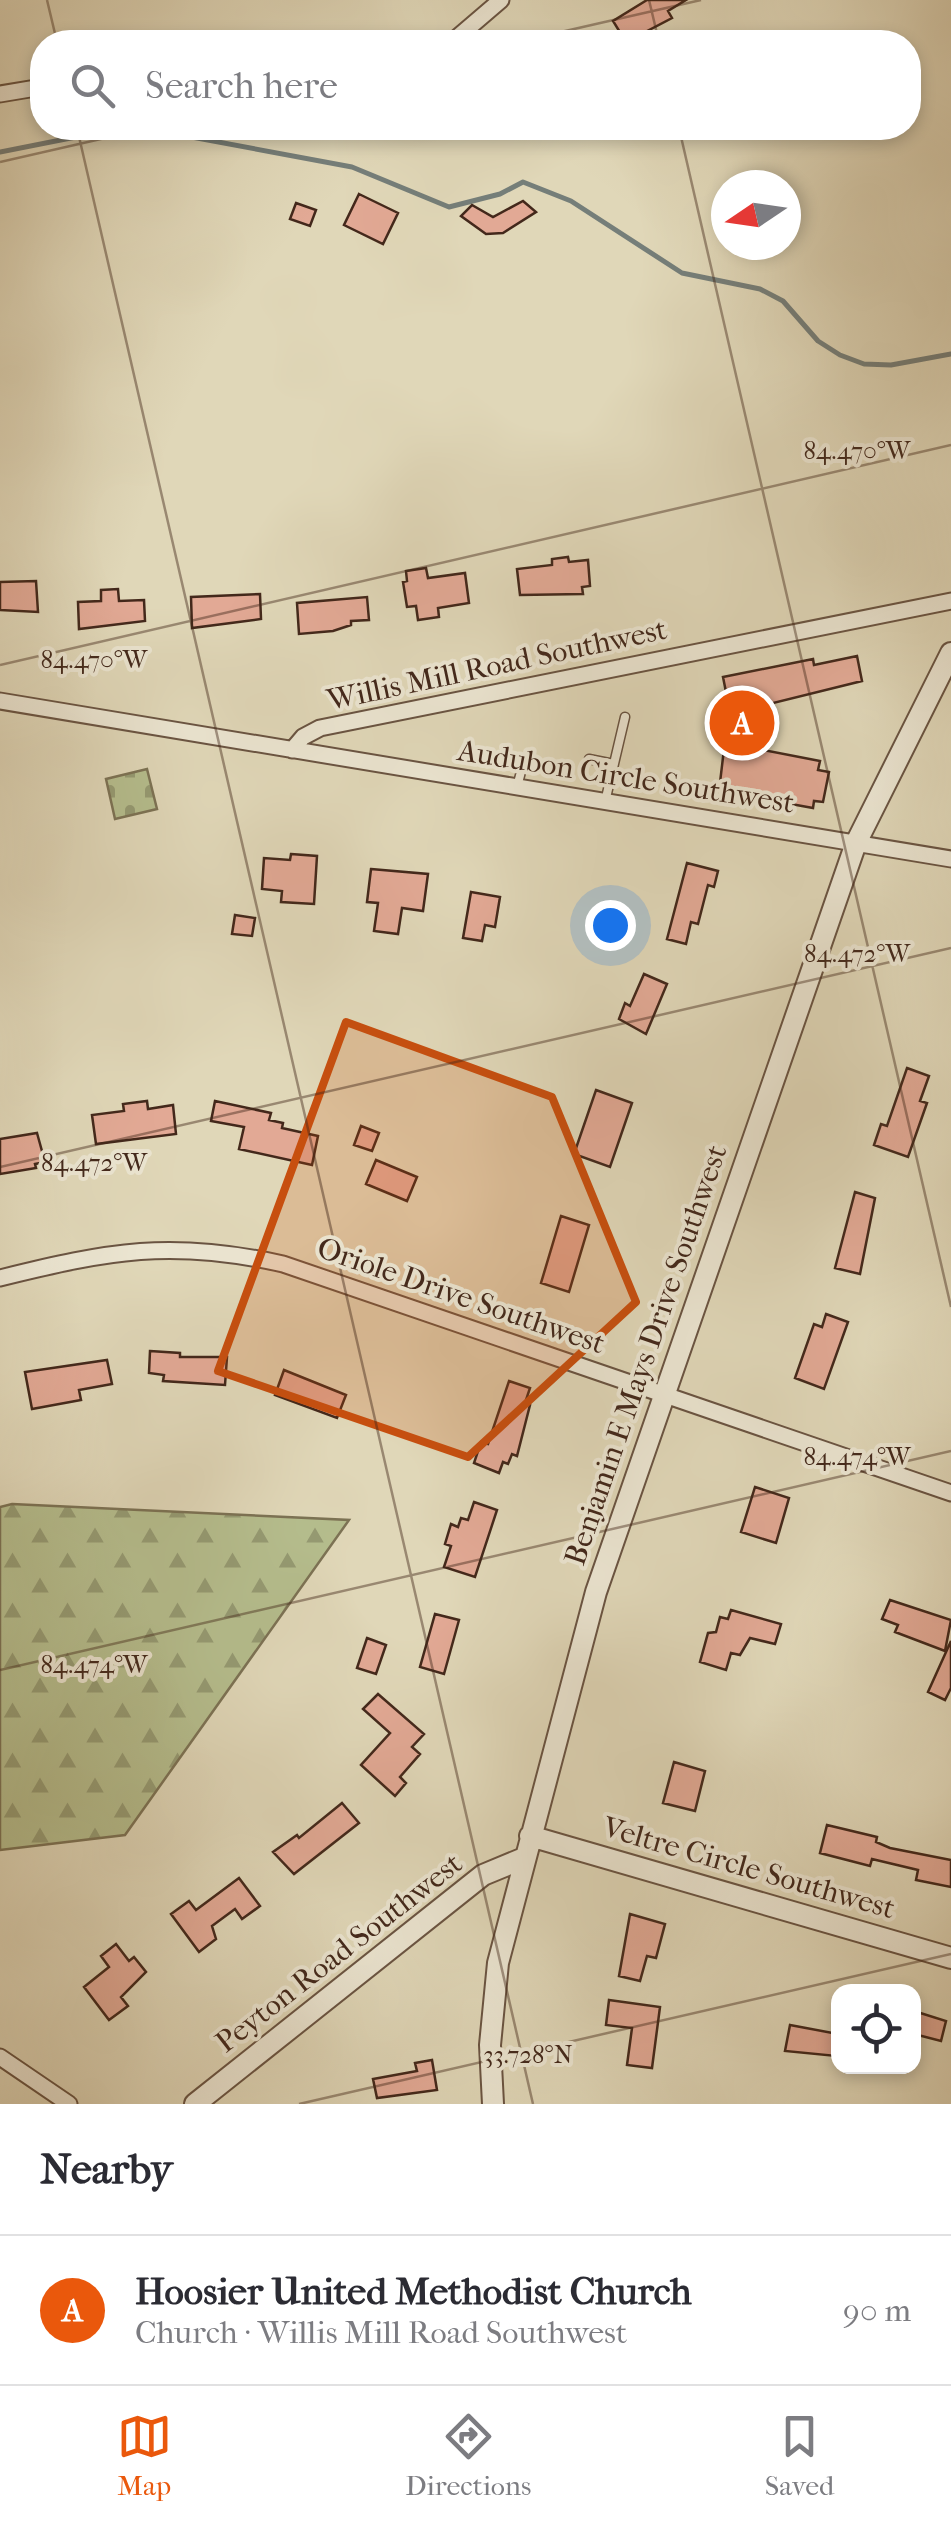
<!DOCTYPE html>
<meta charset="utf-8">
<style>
body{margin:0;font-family:"IM FELL French Canon",serif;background:#f2f2f3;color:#2b2b33}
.controls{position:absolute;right:30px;bottom:30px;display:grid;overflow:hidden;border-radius:20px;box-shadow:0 5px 15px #0003}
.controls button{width:90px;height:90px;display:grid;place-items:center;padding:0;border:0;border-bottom:2px solid #e1e1e2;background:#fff;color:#2b2b33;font:50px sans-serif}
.compass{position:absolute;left:711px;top:170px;width:90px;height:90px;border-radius:50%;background:#fff;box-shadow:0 5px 15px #0003;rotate:257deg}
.you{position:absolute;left:610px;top:925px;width:35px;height:35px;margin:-25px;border:8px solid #fff;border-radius:50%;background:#1a73e8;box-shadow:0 0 0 15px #1a73e833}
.badge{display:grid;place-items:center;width:65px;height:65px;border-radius:50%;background:#ea580c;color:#fff;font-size:32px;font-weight:700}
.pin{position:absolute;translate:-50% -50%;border:5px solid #fff;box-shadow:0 2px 10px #0006}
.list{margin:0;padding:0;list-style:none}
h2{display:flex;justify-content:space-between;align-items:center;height:130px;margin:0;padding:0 40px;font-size:42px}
h2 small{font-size:32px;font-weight:400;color:#7c7c81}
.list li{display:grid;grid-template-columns:65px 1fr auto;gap:30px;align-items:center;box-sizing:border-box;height:150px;padding:0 40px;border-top:2px solid #e1e1e2}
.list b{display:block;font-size:38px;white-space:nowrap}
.list p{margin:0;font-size:32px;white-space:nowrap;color:#7c7c81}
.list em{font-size:32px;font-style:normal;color:#7c7c81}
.icon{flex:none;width:55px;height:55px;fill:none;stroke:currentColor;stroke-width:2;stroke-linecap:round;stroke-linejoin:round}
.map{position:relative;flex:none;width:951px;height:2104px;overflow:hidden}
.search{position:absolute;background:#fff;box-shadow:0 5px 15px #0003;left:30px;right:30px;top:30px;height:110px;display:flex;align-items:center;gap:25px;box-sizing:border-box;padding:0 35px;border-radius:40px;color:#7c7c81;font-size:38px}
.sheet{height:280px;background:#fff}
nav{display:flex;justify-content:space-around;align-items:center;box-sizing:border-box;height:140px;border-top:2px solid #e1e1e2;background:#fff;font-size:28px;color:#7c7c81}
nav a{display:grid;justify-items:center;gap:5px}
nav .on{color:#ea580c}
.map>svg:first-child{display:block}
</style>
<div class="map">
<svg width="951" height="2104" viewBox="0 0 951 2104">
<defs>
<pattern id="forest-firs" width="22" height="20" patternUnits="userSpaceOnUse" patternTransform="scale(2.5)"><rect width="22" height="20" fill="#b5bd8d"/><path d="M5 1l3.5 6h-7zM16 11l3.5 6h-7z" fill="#959a72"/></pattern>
<pattern id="cemetery-stones" width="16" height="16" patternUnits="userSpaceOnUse" patternTransform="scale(2.5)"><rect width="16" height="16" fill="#b5bd8d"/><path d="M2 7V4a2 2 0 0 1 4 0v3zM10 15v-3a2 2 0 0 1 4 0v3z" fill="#959a72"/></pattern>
</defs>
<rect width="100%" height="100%" fill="#e0d7b8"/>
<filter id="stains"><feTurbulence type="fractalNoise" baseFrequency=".002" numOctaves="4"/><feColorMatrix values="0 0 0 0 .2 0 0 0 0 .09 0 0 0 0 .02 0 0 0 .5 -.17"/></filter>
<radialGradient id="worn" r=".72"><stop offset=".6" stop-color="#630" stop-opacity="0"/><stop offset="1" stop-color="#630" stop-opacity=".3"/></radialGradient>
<path fill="url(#forest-firs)" stroke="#7c7254" stroke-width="2.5" d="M12,1504L349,1520L125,1835L0,1850V1507Z"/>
<path fill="url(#cemetery-stones)" stroke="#7c7254" stroke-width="2.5" d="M147,769L157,809L115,819L106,779Z"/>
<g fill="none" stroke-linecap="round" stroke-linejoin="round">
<path stroke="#757e79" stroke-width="5" d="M0,152L91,134L170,133L352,167L449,207L500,194L523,182L571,201L682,273L760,289L783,301L818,341L840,355L864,364L891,365L951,354"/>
</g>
<path fill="#e2a995" stroke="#43281b" stroke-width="2.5" d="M647,0H686L668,11L672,18L626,42L613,21Z
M359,194L398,213L383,244L344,225Z
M523,201L536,212L503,233L486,234L461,216L472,205L493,217Z
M296,203L316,210L310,226L290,219Z
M568,557L569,562L588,560L590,586L582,587L583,594L520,595L517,569L552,565V559Z
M426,568L428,578L465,573L469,603L438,608L439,617L418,620L416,606L407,607L403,582L407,581L406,571Z
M36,581L38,612L0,610V582Z
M118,589L119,601L144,600L145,621L79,629L78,602L101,601V590Z
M260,594L261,619L192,628L191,597Z
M367,597L369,620L351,621V625L333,631L299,634L297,603Z
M857,656L862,681L761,706L753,748L820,761L818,770L829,772L823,802L814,801L813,808L719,791L729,707L723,677L813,659L814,665Z
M291,854L317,856L314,904L281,902L282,891L262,889L264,858L290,860Z
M687,863L718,871L714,887L708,885L698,924L691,922L686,944L667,939Z
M371,869L428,874L423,911L402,908L398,934L374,931L378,903L367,902Z
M471,892L500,897L495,927L485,925L482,941L463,938Z
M235,915L255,918L252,936L232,934Z
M644,974L667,984L646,1034L619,1019L625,1003L630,1006Z
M907,1068L929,1076L920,1101L927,1103L908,1157L874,1145L881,1124L887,1126Z
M596,1090L632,1103L610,1167L574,1154Z
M147,1101L148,1109L173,1105L176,1134L96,1144L92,1115L124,1111L123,1104Z
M215,1101L271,1113L269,1120L283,1123L282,1128L318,1136L312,1165L239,1149L244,1127L211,1121Z
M361,1126L379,1133L372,1151L354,1145Z
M37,1133L45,1162L35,1164L36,1168L0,1174V1139Z
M376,1160L417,1177L407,1201L366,1184Z
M855,1192L875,1198L860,1274L835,1268Z
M561,1216L589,1225L569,1292L541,1283Z
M826,1314L848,1322L824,1389L795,1378L814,1324L822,1327Z
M150,1351L180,1353V1357H227L225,1385L163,1381L164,1375L149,1373Z
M107,1360L112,1384L79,1390L81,1400L32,1409L25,1372Z
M284,1370L346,1395L337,1418L275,1395Z
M509,1381L530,1388L525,1403L530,1405L517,1456L512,1454L508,1464L503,1462L499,1473L474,1463L481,1442L488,1444Z
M755,1487L789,1498L776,1543L741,1532Z
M474,1502L497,1510L475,1577L444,1567L451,1546L445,1544L451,1524L458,1527L461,1518L468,1520Z
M890,1600L951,1620L945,1651L895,1632L898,1625L882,1619Z
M731,1610L781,1624L775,1644L750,1638L740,1655L731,1653L726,1670L700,1662L708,1633L716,1632L720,1617L728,1619Z
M435,1614L459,1620L444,1674L420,1667Z
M367,1638L386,1645L376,1674L357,1668Z
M951,1641V1688L945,1700L928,1692Z
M378,1694L424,1734L412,1747L420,1754L400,1777L406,1783L395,1796L361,1765L390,1733L363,1709Z
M674,1762L705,1771L695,1811L663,1803Z
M342,1803L359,1823L294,1874L273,1852L297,1835L299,1838Z
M827,1825L877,1837L876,1842L890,1848L951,1860V1887L916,1880L918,1870L872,1859L870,1866L820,1853Z
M239,1878L260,1906L242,1919L235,1909L212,1926L216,1939L199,1952L171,1914L189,1901L196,1910Z
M630,1914L665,1924L656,1958L647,1956L640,1981L619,1976Z
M116,1944L129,1961L134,1957L146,1972L121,1997L128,2006L109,2020L84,1987L109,1967L101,1956Z
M609,2000L660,2007L652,2068L627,2065L632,2028L606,2025Z
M914,2011L946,2021L941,2041L914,2034Z
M790,2025L838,2034L836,2056L785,2051Z
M432,2060L437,2090L377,2098L373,2079L417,2071L415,2063Z"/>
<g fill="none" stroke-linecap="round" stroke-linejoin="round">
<defs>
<path id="service" d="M589,759L614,764
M517,787L523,764
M605,802L625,717"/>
<path id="minor" d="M452,42L501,0
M0,94L42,87
M0,701L951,859
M292,750L303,737L320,728L951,601
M0,1278C109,1251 171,1239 283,1264L951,1493
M0,2057L69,2104"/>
<path id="tertiary" d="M530,1836L951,1958
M195,2104L483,1875L524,1858
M493,2104L490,2045L498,1963L596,1592L856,843L951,653"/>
</defs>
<use href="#service" stroke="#6a5442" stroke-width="11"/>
<use href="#minor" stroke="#6a5442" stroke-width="19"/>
<use href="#tertiary" stroke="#6a5442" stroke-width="24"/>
<use href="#service" stroke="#ebe5d1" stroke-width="8"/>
<use href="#minor" stroke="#ebe5d1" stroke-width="15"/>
<use href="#tertiary" stroke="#ebe5d1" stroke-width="20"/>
</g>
<path fill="#c74f0f" fill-opacity="0.2" stroke="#c74f0f" stroke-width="8" stroke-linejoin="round" d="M346,1022L552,1097L636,1302L468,1457L218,1371Z"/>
<path fill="none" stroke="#43281b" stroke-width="2.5" stroke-opacity="0.45" d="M47,0L57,42M649,0L659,42M517,42L701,0M77,128L533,2104M679,128L951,1307M0,162L149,128M0,665L951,445M0,1167L951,948M0,1670L951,1451M299,2104L951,1954"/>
<g text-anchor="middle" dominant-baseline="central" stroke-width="8" stroke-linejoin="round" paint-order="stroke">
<g font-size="30" fill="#43281b" stroke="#ebe5d1">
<text transform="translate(497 665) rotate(-12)">Willis Mill Road Southwest</text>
<text transform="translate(626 777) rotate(9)">Audubon Circle Southwest</text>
<text transform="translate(461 1296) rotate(19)">Oriole Drive Southwest</text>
<text transform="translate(646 1355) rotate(-71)">Benjamin E Mays Drive Southwest</text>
<text transform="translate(749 1868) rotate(16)">Veltre Circle Southwest</text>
<text transform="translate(339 1953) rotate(-38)">Peyton Road Southwest</text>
</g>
</g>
<g font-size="25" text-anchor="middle" fill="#43281b" stroke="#ebe5d1" stroke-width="8" stroke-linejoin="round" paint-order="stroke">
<text x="857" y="459">84.470°W</text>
<text x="94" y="668">84.470°W</text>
<text x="857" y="962">84.472°W</text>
<text x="94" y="1171">84.472°W</text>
<text x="857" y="1465">84.474°W</text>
<text x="94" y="1673">84.474°W</text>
<text x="528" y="2063">33.728°N</text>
</g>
<rect width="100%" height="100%" filter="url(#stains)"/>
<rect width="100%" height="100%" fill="url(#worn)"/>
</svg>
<div class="controls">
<button><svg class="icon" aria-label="locate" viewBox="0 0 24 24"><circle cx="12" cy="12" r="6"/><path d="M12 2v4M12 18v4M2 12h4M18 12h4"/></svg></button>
</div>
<svg class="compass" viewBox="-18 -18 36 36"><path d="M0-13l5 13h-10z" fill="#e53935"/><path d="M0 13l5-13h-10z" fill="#7c7c81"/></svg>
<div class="you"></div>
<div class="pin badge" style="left:742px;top:723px">A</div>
<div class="search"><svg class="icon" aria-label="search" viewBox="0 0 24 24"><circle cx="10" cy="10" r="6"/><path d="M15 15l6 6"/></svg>Search here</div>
</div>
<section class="sheet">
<h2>Nearby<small></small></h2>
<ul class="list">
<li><span class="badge">A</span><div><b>Hoosier United Methodist Church</b><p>Church · Willis Mill Road Southwest</p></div><em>90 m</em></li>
</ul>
</section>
<nav>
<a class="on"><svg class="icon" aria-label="map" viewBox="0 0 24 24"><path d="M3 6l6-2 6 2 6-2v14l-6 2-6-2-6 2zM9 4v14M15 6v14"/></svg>Map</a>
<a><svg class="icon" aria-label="directions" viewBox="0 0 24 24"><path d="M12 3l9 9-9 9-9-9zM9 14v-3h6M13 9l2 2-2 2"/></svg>Directions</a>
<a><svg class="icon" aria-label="saved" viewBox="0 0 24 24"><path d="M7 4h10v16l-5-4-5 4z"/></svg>Saved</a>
</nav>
